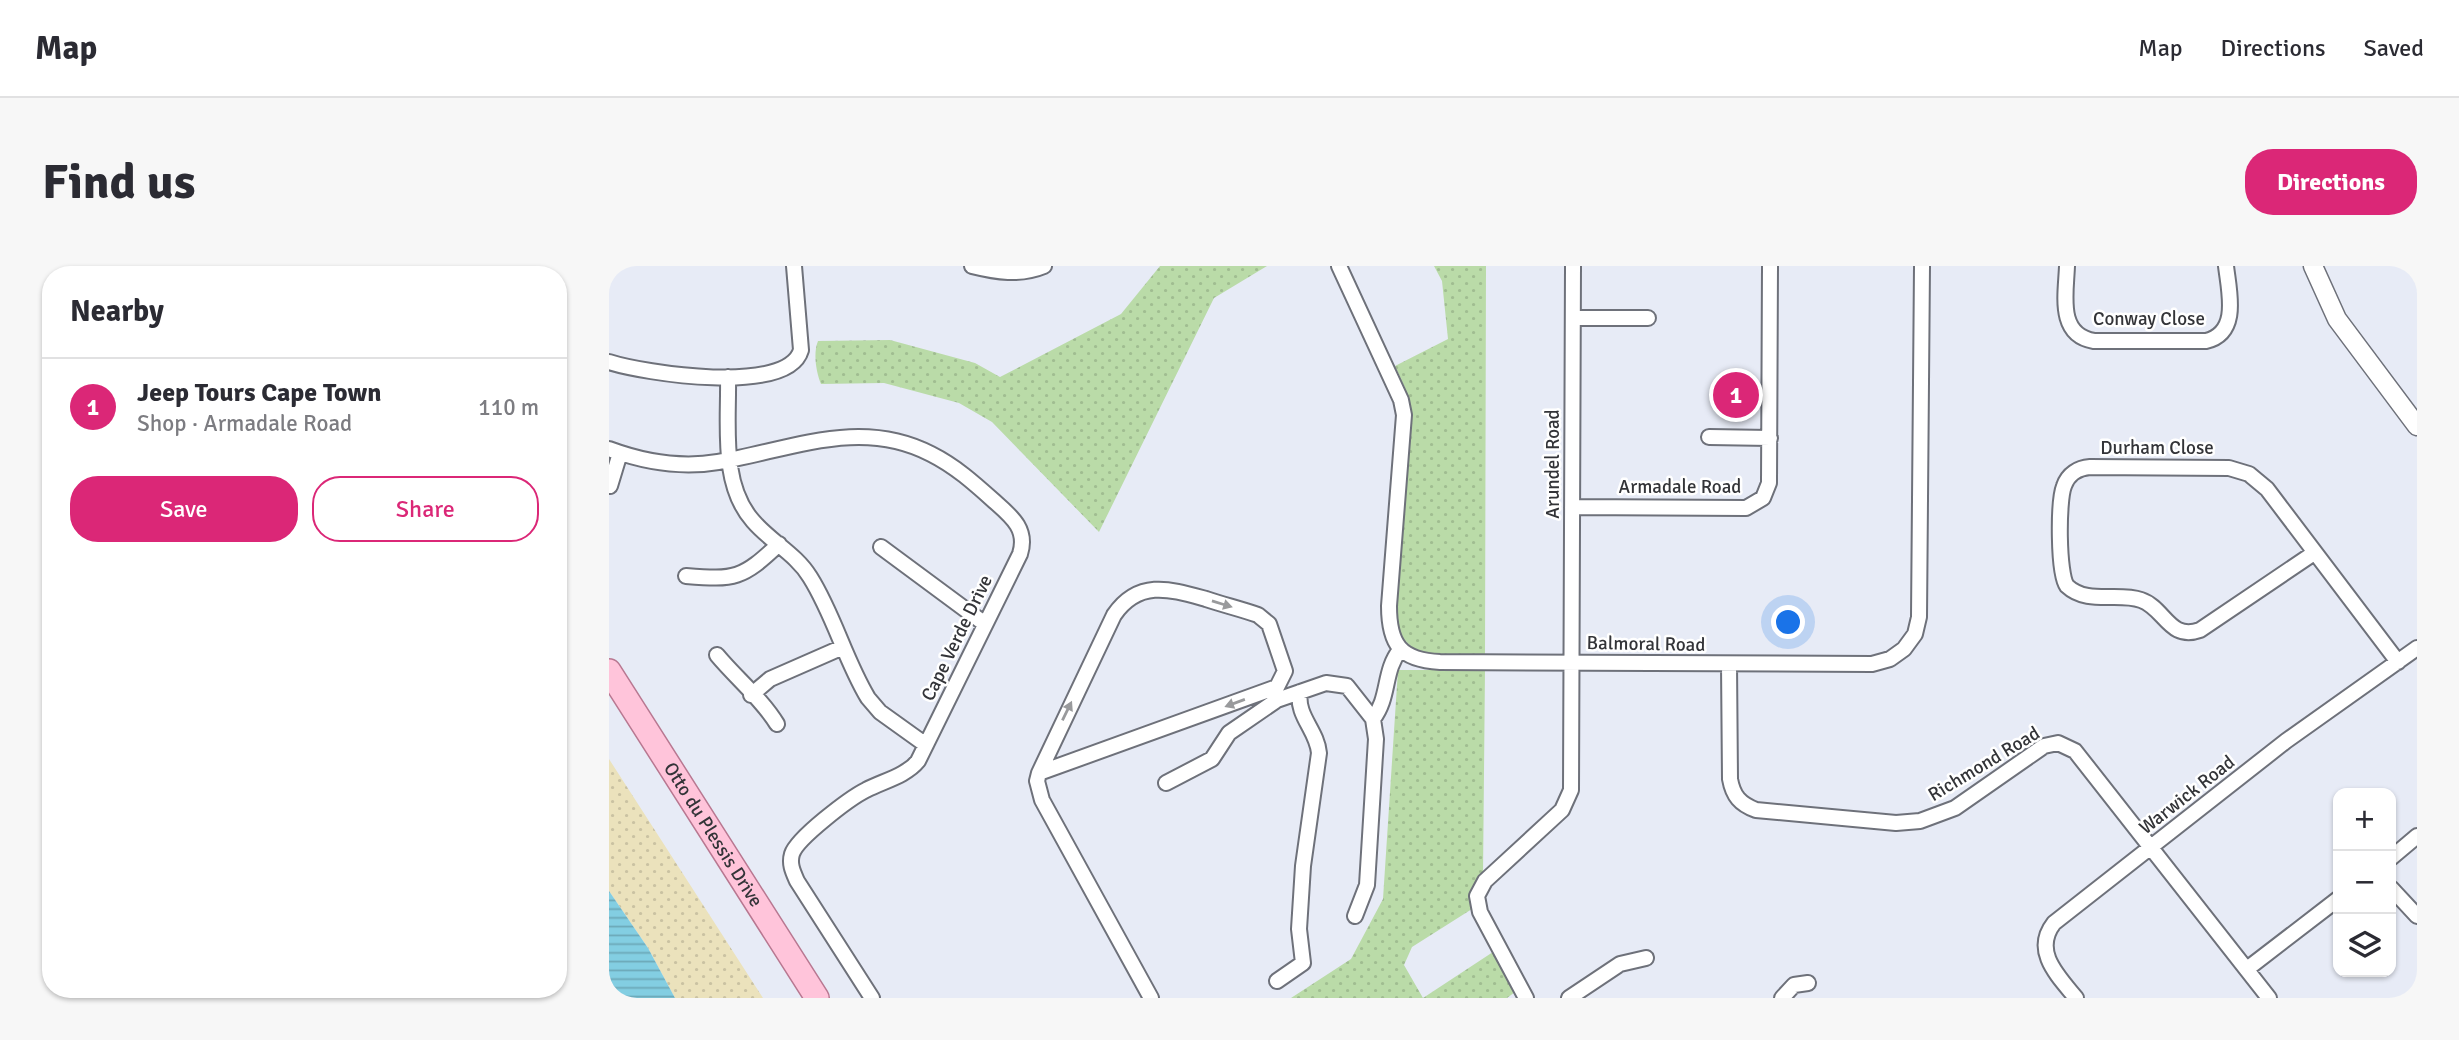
<!DOCTYPE html>
<meta charset="utf-8">
<style>
body{margin:0;font-family:Signika,sans-serif;background:#f7f7f7;color:#2b2b33}
.controls{position:absolute;right:21px;bottom:21px;display:grid;overflow:hidden;border-radius:14px;box-shadow:0 2px 5px #0004}
.controls button{width:63px;height:63px;display:grid;place-items:center;padding:0;border:0;border-bottom:2px solid #e1e1e2;background:#fff;color:#2b2b33;font:35px sans-serif}
.you{position:absolute;left:1180px;top:357px;width:24px;height:24px;margin:-18px;border:5px solid #fff;border-radius:50%;background:#1a73e8;box-shadow:0 0 0 10px #1a73e833}
.badge{display:grid;place-items:center;width:46px;height:46px;border-radius:50%;background:#db2777;color:#fff;font-size:23px;font-weight:700}
.pin{position:absolute;translate:-50% -50%;border:4px solid #fff;box-shadow:0 2px 7px #0006}
.list{margin:0;padding:0;list-style:none}
h2{display:flex;justify-content:space-between;align-items:center;height:91px;margin:0;padding:0 28px;font-size:30px}
h2 small{font-size:23px;font-weight:400;color:#7c7c81}
.list li{display:grid;grid-template-columns:46px 1fr auto;gap:21px;align-items:center;box-sizing:border-box;height:98px;padding:0 28px;border-top:2px solid #e1e1e2}
.list b{display:block;font-size:26px;white-space:nowrap}
.list p{margin:0;font-size:23px;white-space:nowrap;color:#7c7c81}
.list em{font-size:23px;font-style:normal;color:#7c7c81}
.actions{display:flex;gap:14px;padding:21px 28px}
.actions a{flex:1;padding:16px 0;border:2px solid #db2777;border-radius:28px;text-align:center;font-size:24px;color:#db2777}
.actions .main{background:#db2777;color:#fff}
.icon{flex:none;width:38px;height:38px;fill:none;stroke:currentColor;stroke-width:2;stroke-linecap:round;stroke-linejoin:round}
.map{position:relative;flex:none;width:1808px;height:732px;overflow:hidden;border-radius:28px}
header{display:flex;align-items:center;gap:42px;box-sizing:border-box;height:98px;padding:0 35px;background:#fff;border-bottom:2px solid #e1e1e2}
header strong{font-size:33px}
nav{display:flex;gap:38px;margin-inline-start:auto;font-size:24px}
.intro{display:flex;align-items:center;justify-content:space-between;box-sizing:border-box;height:168px;padding:0 42px}
h1{margin:0;font-size:49px}
.button{padding:18px 32px;border-radius:28px;background:#db2777;color:#fff;font-size:24px;font-weight:700}
main{display:flex;gap:42px;padding:0 42px}
aside{flex:1;background:#fff;border-radius:28px;box-shadow:0 2px 5px #0004}
.map>svg:first-child{display:block}
</style>
<header>
<strong>Map</strong>
<nav><a>Map</a><a>Directions</a><a>Saved</a></nav>
</header>
<div class="intro"><h1>Find us</h1><a class="button">Directions</a></div>
<main>
<aside>
<h2>Nearby<small></small></h2>
<ul class="list">
<li><span class="badge">1</span><div><b>Jeep Tours Cape Town</b><p>Shop · Armadale Road</p></div><em>110 m</em></li>
</ul>
<div class="actions"><a class="main">Save</a><a>Share</a></div>
</aside>
<div class="map">
<svg width="1808" height="732" viewBox="0 0 1808 732">
<defs>
<pattern id="grass-dots" width="8" height="8" patternUnits="userSpaceOnUse" patternTransform="scale(1.75)"><rect width="8" height="8" fill="#badba8"/><path d="M2 2h.1M6 6h.1" fill="none" stroke="#a0bd91" stroke-width="1.8" stroke-linecap="round"/></pattern>
<pattern id="sand-dots" width="8" height="8" patternUnits="userSpaceOnUse" patternTransform="scale(1.75)"><rect width="8" height="8" fill="#ebe2bc"/><path d="M2 2h.1M6 6h.1" fill="none" stroke="#cac2a2" stroke-width="1.8" stroke-linecap="round"/></pattern>
<pattern id="water-rules" width="6" height="5" patternUnits="userSpaceOnUse" patternTransform="scale(1.75)"><rect width="6" height="5" fill="#83cee2"/><path d="M0 2.5h6" fill="none" stroke="#6ca8b8"/></pattern>
</defs>
<rect width="100%" height="100%" fill="#e7ebf6"/>
<path fill="url(#grass-dots)" d="M551,0H658L605,32L490,266L383,156L350,137L275,117L212,118C207,106 204,87 209,75L281,74L366,97L391,111L512,48Z
M825,0H877L876,389C839,388 799,400 787,355L801,147L796,122L786,100L839,73L833,15Z
M789,404H876L874,609L863,623V643L803,681L795,699L814,732H682L742,693L774,633Z
M884,686L906,726L898,732H814Z"/>
<path fill="url(#sand-dots)" d="M0,493L154,732H66L39,682L0,625Z"/>
<path fill="url(#water-rules)" d="M0,625L39,682L66,732H0Z"/>
<g fill="none" stroke-linecap="round" stroke-linejoin="round">
<defs>
<path id="minor" d="M363,0C387,6 411,10 435,0
M730,0L792,134L795,149L780,340C780,378 791,394 831,396L1263,398L1281,393L1295,383L1306,368L1310,351L1313,0
M1458,0C1457,28 1448,69 1485,75H1597C1631,67 1620,26 1617,0
M964,52H1039
M0,96C34,107 179,130 192,84L185,0
M119,111C120,158 111,218 144,255C162,276 187,288 201,311C225,349 236,394 259,432L271,446L317,479
M1100,171L1161,172
M0,183C35,196 73,202 109,196C181,184 251,151 322,188C346,200 365,217 385,235C402,250 419,263 411,288L309,495C297,510 274,515 257,524C241,532 188,572 183,588C180,598 184,606 188,615L263,732
M1,220L11,187
M963,241L1137,242L1154,232L1160,217L1161,0
M272,281L376,358
M1705,287L1591,364C1560,375 1556,342 1532,334C1509,326 1478,339 1458,320C1449,308 1449,235 1455,220C1459,208 1469,202 1481,201L1620,202L1640,208L1658,223L1789,396
M77,310C126,314 133,313 170,278
M108,389C127,412 153,433 168,458
M1120,398L1121,513C1124,530 1131,538 1147,544L1287,557L1311,555L1346,542L1435,480L1449,477L1466,485L1660,732
M142,429L161,413L234,381
M764,453C781,431 774,405 791,384
M430,507L668,421L676,405L660,358L649,349C632,343 615,339 597,333C561,323 530,313 505,349L430,507L428,515L433,534L542,732
M557,517L603,493L620,467L668,434L717,417L738,420L764,453L767,473L758,619L746,650
M1782,592L1808,570
M1782,622L1808,650
M1638,703L1729,633
M668,715L694,697L690,663L694,600L710,487C708,464 687,450 691,426
M917,732L871,646L868,630L876,615L953,544L962,524L964,0
M960,732L1011,698L1037,692
M1173,732L1185,719L1199,717
M1467,732C1449,710 1423,685 1445,657L1677,475L1808,382"/>
<path id="tertiary" d="M1704,0L1728,53L1808,160"/>
<g id="primary">
<path id="s1" d="M0,405L208,732"/>
</g>
</defs>
<use href="#minor" stroke="#6e717a" stroke-width="18"/>
<use href="#tertiary" stroke="#6e717a" stroke-width="21"/>
<use href="#primary" stroke="#b87891" stroke-width="26"/>
<use href="#minor" stroke="#fff" stroke-width="14"/>
<use href="#tertiary" stroke="#fff" stroke-width="18"/>
<use href="#primary" stroke="#ffc4da" stroke-width="23"/>
</g>
<defs><path id="oneway-solid" d="M-6-.8H1V-3.2L6.5 0L1 3.2V.8H-6Z" transform="scale(1.75)"/></defs>
<g fill="#999a9c">
<use href="#oneway-solid" transform="translate(613 338) rotate(17)"/>
<use href="#oneway-solid" transform="translate(626 437) rotate(160)"/>
<use href="#oneway-solid" transform="translate(458 445) rotate(-64)"/>
</g>
<g text-anchor="middle" dominant-baseline="central" stroke-width="5" stroke-linejoin="round" paint-order="stroke">
<g font-size="19" fill="#333438" stroke="#fff">
<text x="1540" y="53">Conway Close</text>
<text x="1548" y="182">Durham Close</text>
<text transform="translate(944 198) rotate(-90)">Arundel Road</text>
<text x="1071" y="221">Armadale Road</text>
<text transform="translate(348 372) rotate(-64)">Cape Verde Drive</text>
<text transform="translate(1037 378) rotate(1)">Balmoral Road</text>
<text transform="translate(1375 498) rotate(-31)">Richmond Road</text>
<text transform="translate(1578 529) rotate(-38)">Warwick Road</text>
<text stroke="none"><textPath href="#s1" startOffset="194">Otto du Plessis Drive</textPath></text>
</g>
</g>
</svg>
<div class="controls">
<button>+</button>
<button>−</button>
<button><svg class="icon" aria-label="layers" viewBox="0 0 24 24"><path d="M12 4l9 5-9 5-9-5zM3 14l9 5 9-5"/></svg></button>
</div>
<div class="you"></div>
<div class="pin badge" style="left:1127px;top:129px">1</div>
</div>
</main>
